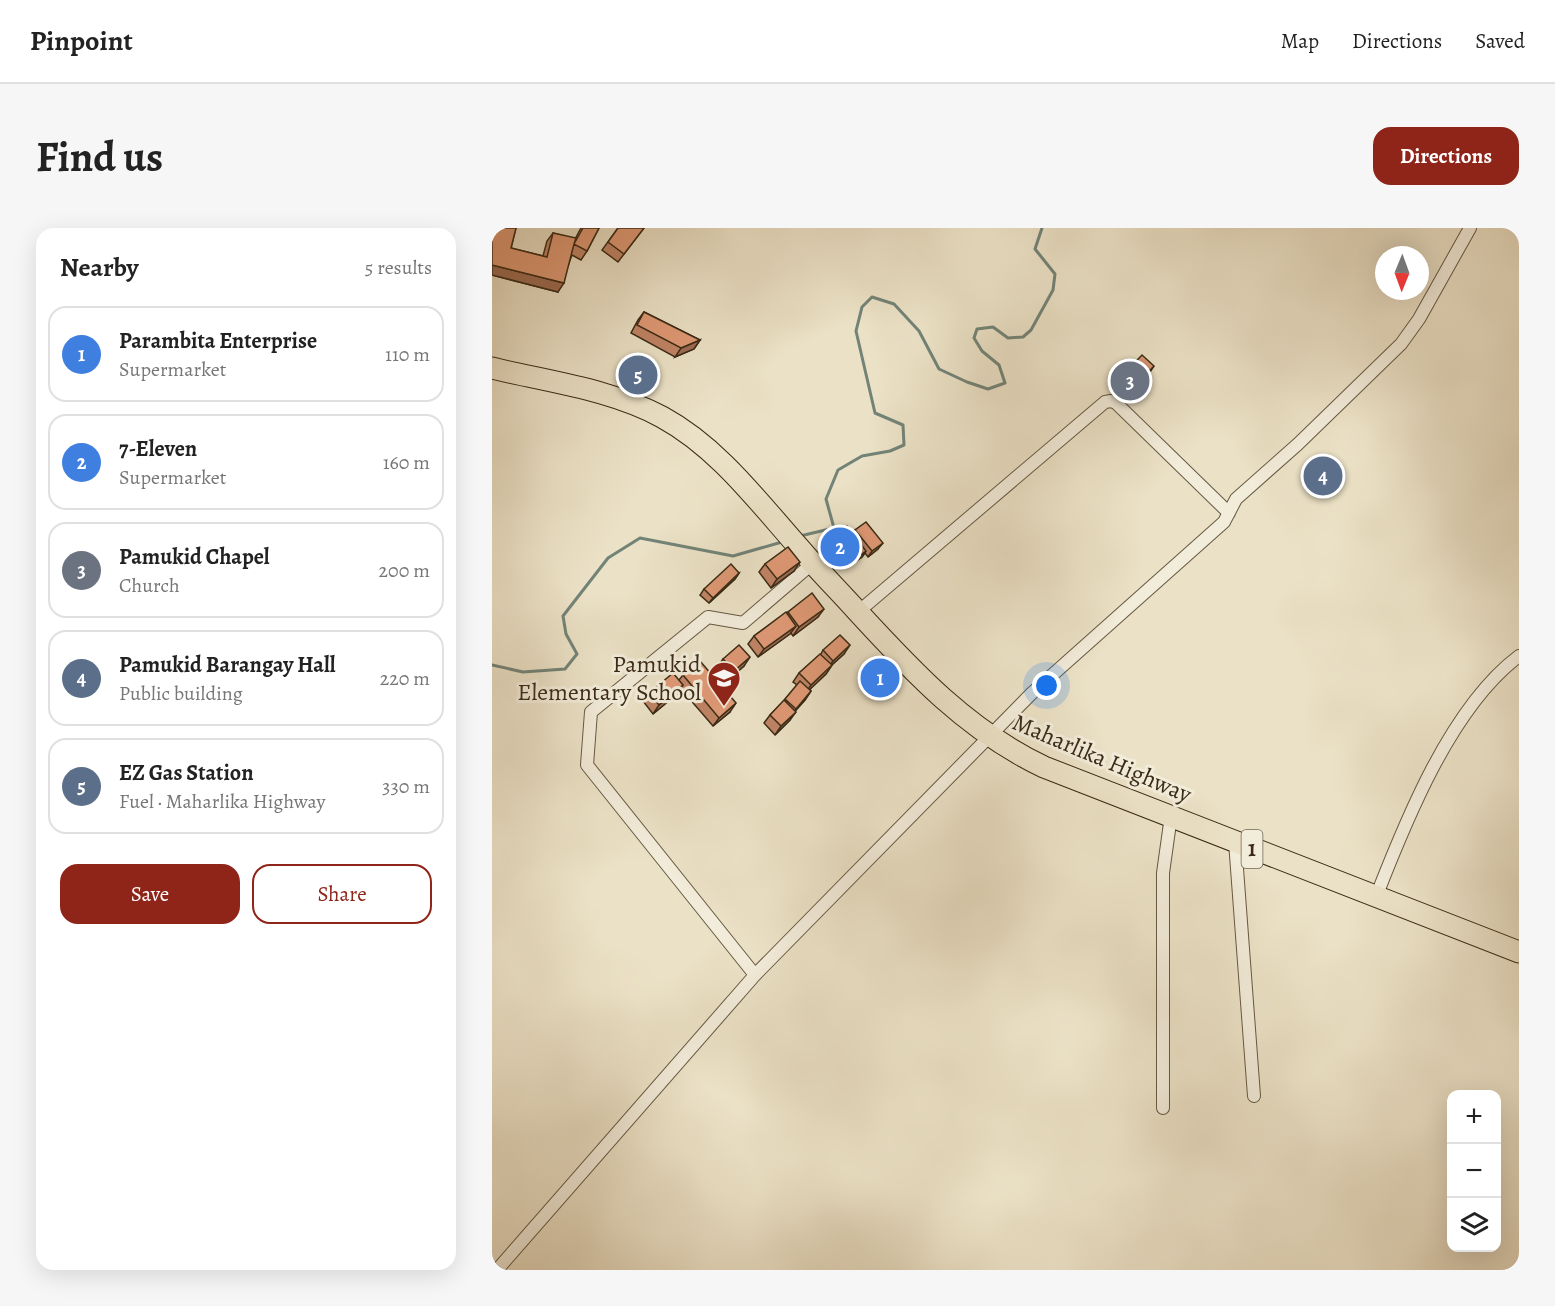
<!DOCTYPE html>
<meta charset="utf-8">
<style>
body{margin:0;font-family:Alegreya,serif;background:#f6f6f6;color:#222}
.controls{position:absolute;right:18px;bottom:18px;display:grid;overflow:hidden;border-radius:12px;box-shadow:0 6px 24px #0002}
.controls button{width:54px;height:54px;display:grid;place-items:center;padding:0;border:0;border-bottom:2px solid #e0e0e0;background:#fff;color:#222;font:30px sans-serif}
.compass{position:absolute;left:883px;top:18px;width:54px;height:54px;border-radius:50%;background:#fff;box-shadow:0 6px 24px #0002;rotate:181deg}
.you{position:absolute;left:555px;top:458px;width:21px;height:21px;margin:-15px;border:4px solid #fff;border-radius:50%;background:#1a73e8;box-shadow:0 0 0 9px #1a73e833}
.badge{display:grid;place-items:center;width:39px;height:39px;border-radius:50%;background:#8f2418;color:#fff;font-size:20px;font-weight:700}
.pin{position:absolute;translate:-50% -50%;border:3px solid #fff;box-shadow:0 2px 6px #0006}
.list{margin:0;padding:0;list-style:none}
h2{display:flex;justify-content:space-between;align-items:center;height:78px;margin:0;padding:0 24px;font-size:26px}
h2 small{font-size:20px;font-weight:400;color:#767676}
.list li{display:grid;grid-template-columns:39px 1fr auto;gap:18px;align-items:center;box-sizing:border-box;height:96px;margin:0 12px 12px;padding:0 12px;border:2px solid #e0e0e0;border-radius:18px}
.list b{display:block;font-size:22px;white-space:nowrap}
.list p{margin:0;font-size:20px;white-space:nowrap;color:#767676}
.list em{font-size:20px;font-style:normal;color:#767676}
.actions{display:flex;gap:12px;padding:18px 24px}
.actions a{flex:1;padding:14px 0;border:2px solid #8f2418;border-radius:18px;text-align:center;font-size:21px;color:#8f2418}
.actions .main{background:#8f2418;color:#fff}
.icon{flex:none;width:33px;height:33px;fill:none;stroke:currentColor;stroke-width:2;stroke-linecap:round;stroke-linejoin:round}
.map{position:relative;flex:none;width:1027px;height:1042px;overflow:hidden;border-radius:18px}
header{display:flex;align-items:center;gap:36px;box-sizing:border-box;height:84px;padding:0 30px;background:#fff;border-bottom:2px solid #e0e0e0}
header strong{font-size:28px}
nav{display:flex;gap:33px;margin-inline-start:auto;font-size:21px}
.intro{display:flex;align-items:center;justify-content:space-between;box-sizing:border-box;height:144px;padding:0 36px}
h1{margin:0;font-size:42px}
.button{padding:15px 27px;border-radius:18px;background:#8f2418;color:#fff;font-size:21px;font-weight:700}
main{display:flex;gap:36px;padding:0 36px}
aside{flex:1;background:#fff;border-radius:18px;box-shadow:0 6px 24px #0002}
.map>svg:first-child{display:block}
</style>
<header>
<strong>Pinpoint</strong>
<nav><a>Map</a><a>Directions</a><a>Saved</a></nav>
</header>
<div class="intro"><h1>Find us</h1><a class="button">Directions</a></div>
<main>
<aside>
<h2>Nearby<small>5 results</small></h2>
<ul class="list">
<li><span class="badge" style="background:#3f7fe0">1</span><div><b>Parambita Enterprise</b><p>Supermarket</p></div><em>110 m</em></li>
<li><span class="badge" style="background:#3f7fe0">2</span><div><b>7-Eleven</b><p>Supermarket</p></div><em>160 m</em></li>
<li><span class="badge" style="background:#6b7280">3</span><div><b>Pamukid Chapel</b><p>Church</p></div><em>200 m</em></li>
<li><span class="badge" style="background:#5c6f8a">4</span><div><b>Pamukid Barangay Hall</b><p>Public building</p></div><em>220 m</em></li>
<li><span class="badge" style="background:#5c6f8a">5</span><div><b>EZ Gas Station</b><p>Fuel · Maharlika Highway</p></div><em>330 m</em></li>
</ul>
<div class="actions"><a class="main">Save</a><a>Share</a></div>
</aside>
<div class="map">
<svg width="1027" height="1042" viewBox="0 0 1027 1042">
<rect width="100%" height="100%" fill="#ebe1c6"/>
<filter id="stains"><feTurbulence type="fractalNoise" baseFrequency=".00333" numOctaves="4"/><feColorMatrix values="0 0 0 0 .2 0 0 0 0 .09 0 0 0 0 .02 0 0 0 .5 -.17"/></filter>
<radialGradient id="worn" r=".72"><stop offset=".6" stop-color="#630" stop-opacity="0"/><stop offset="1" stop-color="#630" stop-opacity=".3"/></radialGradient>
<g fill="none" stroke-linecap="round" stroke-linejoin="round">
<path stroke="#728377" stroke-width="3" d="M308,308L342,300L334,271L346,242L370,228L398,223L412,217L411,197L383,185L364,103L370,79L380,69L402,76L427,103L447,141L475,154L496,161L513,155L507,137L490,123L482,110L485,101L501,99L516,110L531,109L539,102L561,62L563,46L543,21L550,0
M0,437L31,444L73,441L85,426L74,406L71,388L116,330L148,310L241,328L290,314"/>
<defs>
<path id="minor" d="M366,384L613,174L619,173L624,175L737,285
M743,614L762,868
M884,669C914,592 959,479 1027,428
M263,747L95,537L99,484L216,389L251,395L321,335
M671,880V645L679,588
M5,1042L263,747L540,465L732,294L744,271L806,216L909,116L927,91L978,0"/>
<path id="trunk" d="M0,140C57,154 118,161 170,189C227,220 267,275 310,323C328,344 347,363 365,383C421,444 476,503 552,539L1027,724"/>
</defs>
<use href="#minor" stroke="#665842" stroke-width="14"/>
<use href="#trunk" stroke="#3a2b16" stroke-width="23"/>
<use href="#minor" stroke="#f2ecda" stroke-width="12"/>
<use href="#trunk" stroke="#ebe1c6" stroke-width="21"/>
</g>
<path fill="#c08465" stroke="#3a2b16" stroke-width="1.5" d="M0,0H24L19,20L51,28L55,13L61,5L83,11L89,0H107L95,23L89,32L80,27L66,64L0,47Z
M126,0H152L126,34L110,22Z
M152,84L208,112L202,121L183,129L139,105L146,92Z
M148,130L150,153L148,156L138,152Z
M656,147L633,171L621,159L627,151Z
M826,241L839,248L829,256L822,247Z
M363,302L386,321L376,329L373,325L370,329L357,338L339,313L343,308L361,306Z
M273,336L302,343L279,360L267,344Z
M247,345L243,351L217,375L208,367L212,361Z
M296,384L326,389L301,408L299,405L266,429L256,416L262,408Z
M331,422L352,426L340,437L334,446L318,461L319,463L313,472L303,483L298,492L283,507L272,495L278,487L290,475L305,457L301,454L307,445L329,426Z
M231,431L252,438L236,452L225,440Z
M191,447L238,484L221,498L189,461L185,466L161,486L151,473L157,465L187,452Z"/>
<path fill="#9c6b52" stroke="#3a2b16" stroke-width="1.5" d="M0,37L72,55L66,64L0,47Z
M208,112L202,121L183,129L189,120Z
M662,138L656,147L633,171L639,162Z
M843,243L839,248L829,256L833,251Z
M391,315L386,321L376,329L380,323Z
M374,323L370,329L357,338L361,333Z
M308,334L302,343L279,360L285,351Z
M247,345L243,351L217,375L221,370Z
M332,381L326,389L301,408L307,399Z
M304,398L298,406L266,429L272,421Z
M358,417L352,426L335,441L341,433Z
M258,429L252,438L236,452L242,443Z
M340,437L334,446L313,466L319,457Z
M191,457L185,466L161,486L167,477Z
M319,463L313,472L298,489L304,481Z
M244,475L238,484L221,498L227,490Z
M304,484L298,492L283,507L289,498Z"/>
<path fill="#df9975" stroke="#3a2b16" stroke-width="1.5" d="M2,0H24L19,20L55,29L61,5L84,10L82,16L91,0H107L95,23L82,16L72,55L0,37V9Z
M126,0H152L132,26L116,14Z
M152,84L208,112L189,120L145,97Z
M650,127L662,138L639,162L627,151Z
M148,130L158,134L150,153L140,149Z
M836,233L843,243L833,251L826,241Z
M374,294L391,315L380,323L363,302Z
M355,298L374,323L361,333L343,308Z
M296,319L308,334L285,351L273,336Z
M239,336L247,345L221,370L212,361Z
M320,365L332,381L307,399L296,384Z
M294,384L304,398L272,421L262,408Z
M348,407L358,417L341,433L331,422Z
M247,417L258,429L242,443L231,431Z
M328,426L340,437L319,457L307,445Z
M208,433L244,475L227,490L191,447Z
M181,445L191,457L167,477L157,465Z
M308,453L319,463L304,481L293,471Z
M292,472L304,484L289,498L278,487Z"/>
<defs>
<symbol id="school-pin" viewBox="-11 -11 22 30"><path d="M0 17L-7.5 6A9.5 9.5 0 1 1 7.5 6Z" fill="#8f2418" stroke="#f2ecda"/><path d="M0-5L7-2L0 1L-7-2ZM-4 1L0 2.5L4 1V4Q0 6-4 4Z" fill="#fff"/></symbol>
</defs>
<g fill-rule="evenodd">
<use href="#school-pin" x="213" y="431" width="38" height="52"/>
</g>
<g text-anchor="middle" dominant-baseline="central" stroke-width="6" stroke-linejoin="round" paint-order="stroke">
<rect fill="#f2ecda" stroke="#716551" stroke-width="1.5" x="749.5" y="602" width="21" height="38" rx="4.5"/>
<g font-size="22" font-weight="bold" fill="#3a2b16">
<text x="760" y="621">1</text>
</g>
<g font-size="24" fill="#3a2b16" stroke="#f2ecda" text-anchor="end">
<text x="209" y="436">Pamukid<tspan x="209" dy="28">Elementary School</tspan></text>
</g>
<g font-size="24" fill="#3a2b16" stroke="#f2ecda">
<text transform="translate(610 530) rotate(23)">Maharlika Highway</text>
</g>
</g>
<rect width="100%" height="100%" filter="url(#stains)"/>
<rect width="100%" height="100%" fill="url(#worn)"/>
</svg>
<div class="controls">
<button>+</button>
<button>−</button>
<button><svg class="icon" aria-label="layers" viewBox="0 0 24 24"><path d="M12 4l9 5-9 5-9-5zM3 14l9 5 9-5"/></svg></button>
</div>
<svg class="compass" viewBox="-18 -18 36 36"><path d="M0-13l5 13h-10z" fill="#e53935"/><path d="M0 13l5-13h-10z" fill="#767676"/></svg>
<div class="you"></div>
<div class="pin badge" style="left:388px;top:450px;background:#3f7fe0">1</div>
<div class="pin badge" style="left:348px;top:319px;background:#3f7fe0">2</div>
<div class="pin badge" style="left:638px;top:153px;background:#6b7280">3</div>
<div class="pin badge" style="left:831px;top:248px;background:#5c6f8a">4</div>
<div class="pin badge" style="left:146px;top:147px;background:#5c6f8a">5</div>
</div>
</main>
